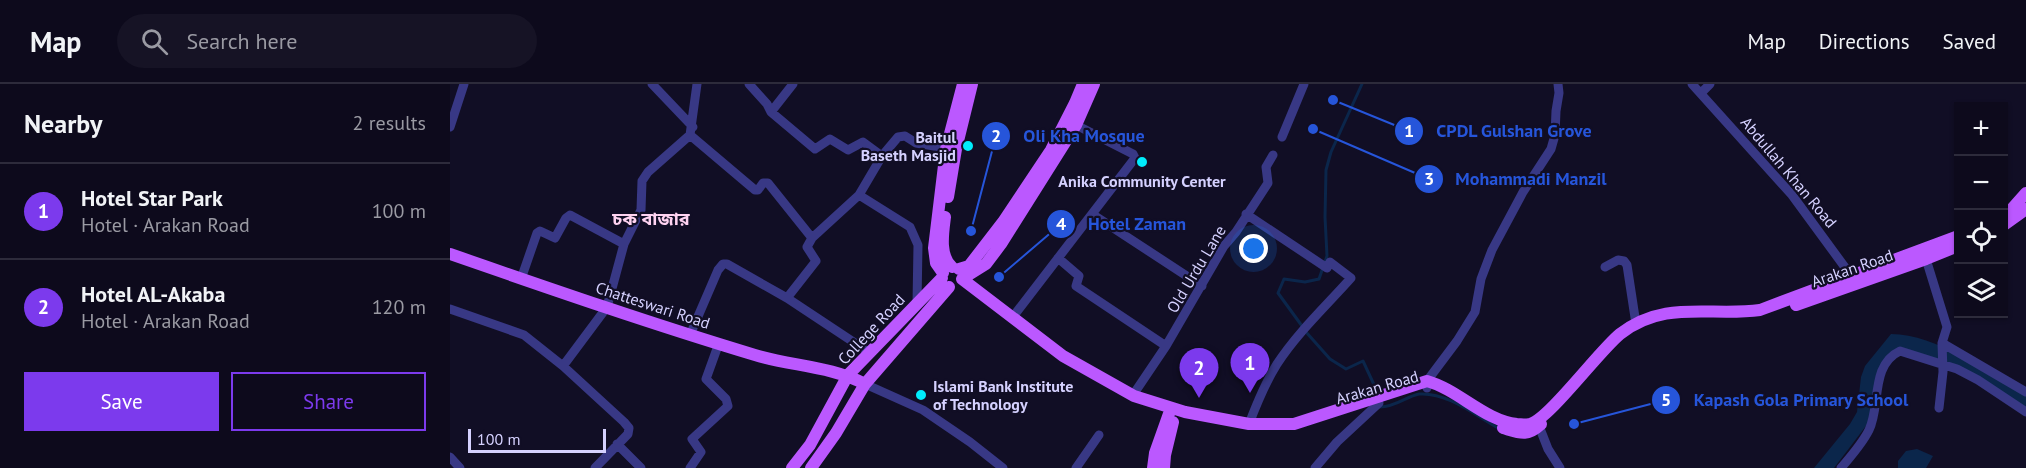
<!DOCTYPE html>
<meta charset="utf-8">
<style>
body{margin:0;font-family:"PT Sans","Noto Sans Bengali",sans-serif;background:#161325;color:#f1f3f6}
.controls{position:absolute;right:18px;top:18px;display:grid;overflow:hidden;border-radius:0px;box-shadow:0 2px 4px #0004}
.controls button{width:54px;height:54px;display:grid;place-items:center;padding:0;border:0;border-bottom:2px solid #2d2b3b;background:#0d0a1c;color:#f1f3f6;font:30px sans-serif}
.scale{position:absolute;left:18px;bottom:15px;width:138px;box-sizing:border-box;padding-left:6px;border:3px solid #d5d1ff;border-top:0;font-size:16px;line-height:21px;white-space:nowrap;color:#d5d1ff;-webkit-text-stroke:4px #110e25;paint-order:stroke}
.you{position:absolute;left:804px;top:165px;width:21px;height:21px;margin:-15px;border:4px solid #fff;border-radius:50%;background:#1a73e8;box-shadow:0 0 0 9px #1a73e833}
.badge{display:grid;place-items:center;width:39px;height:39px;border-radius:50%;background:#7c3aed;color:#fff;font-size:20px;font-weight:700}
.pin{position:absolute;translate:-50% -50px;filter:drop-shadow(0 2px 3px #0008)}
.pin::after{content:'';position:absolute;top:32px;width:21px;height:18px;background:inherit;clip-path:polygon(0 0,100% 0,50% 100%)}
.list{margin:0;padding:0;list-style:none}
h2{display:flex;justify-content:space-between;align-items:center;height:78px;margin:0;padding:0 24px;font-size:26px}
h2 small{font-size:20px;font-weight:400;color:#9a9aa3}
.list li{display:grid;grid-template-columns:39px 1fr auto;gap:18px;align-items:center;box-sizing:border-box;height:96px;padding:0 24px;border-top:2px solid #2d2b3b}
.list b{display:block;font-size:22px;white-space:nowrap}
.list p{margin:0;font-size:20px;white-space:nowrap;color:#9a9aa3}
.list em{font-size:20px;font-style:normal;color:#9a9aa3}
.actions{display:flex;gap:12px;padding:18px 24px}
.actions a{flex:1;padding:14px 0;border:2px solid #7c3aed;border-radius:0px;text-align:center;font-size:21px;color:#7c3aed}
.actions .main{background:#7c3aed;color:#fff}
.icon{flex:none;width:33px;height:33px;fill:none;stroke:currentColor;stroke-width:2;stroke-linecap:round;stroke-linejoin:round}
.map{position:relative;flex:none;width:1576px;height:384px;overflow:hidden}
header{display:flex;align-items:center;gap:36px;box-sizing:border-box;height:84px;padding:0 30px;background:#0d0a1c;border-bottom:2px solid #2d2b3b}
header strong{font-size:28px}
nav{display:flex;gap:33px;margin-inline-start:auto;font-size:21px}
.search{width:420px;height:54px;background:#161325;display:flex;align-items:center;gap:15px;box-sizing:border-box;padding:0 21px;border-radius:33px;color:#9a9aa3;font-size:22px}
main{display:flex}
aside{flex:1;background:#0d0a1c}
.map>svg:first-child{display:block}
</style>
<header>
<strong>Map</strong>
<div class="search"><svg class="icon" aria-label="search" viewBox="0 0 24 24"><circle cx="10" cy="10" r="6"/><path d="M15 15l6 6"/></svg>Search here</div>
<nav><a>Map</a><a>Directions</a><a>Saved</a></nav>
</header>
<main>
<aside>
<h2>Nearby<small>2 results</small></h2>
<ul class="list">
<li><span class="badge">1</span><div><b>Hotel Star Park</b><p>Hotel · Arakan Road</p></div><em>100 m</em></li>
<li><span class="badge">2</span><div><b>Hotel AL-Akaba</b><p>Hotel · Arakan Road</p></div><em>120 m</em></li>
</ul>
<div class="actions"><a class="main">Save</a><a>Share</a></div>
</aside>
<div class="map">
<svg width="1576" height="384" viewBox="0 0 1576 384">
<rect width="100%" height="100%" fill="#110e25"/>
<path fill="#0b264b" d="M1441,250C1487,250 1538,289 1576,312V326L1523,292L1446,265C1426,273 1423,318 1419,338L1384,384H1364L1400,340L1407,328L1411,293L1415,282Z
M1467,365L1483,372L1476,384H1448V377L1456,367Z"/>
<g fill="none" stroke-linecap="round" stroke-linejoin="round">
<path stroke="#0b264b" stroke-width="3" d="M852,242L828,209L834,195L855,198L869,195L877,172L875,133L876,86L881,68L912,0
M856,248L880,275L896,285L913,277L926,305
M930,323C946,323 957,312 969,310C998,308 1026,332 1050,345"/>
<path stroke="#383885" stroke-width="9" d="M202,0L243,43
M299,0L317,20L321,28L365,65L380,55L398,66L413,58L432,72
M1242,0L1342,111L1405,197
M1251,9L1260,0
M321,28L343,0
M0,43L14,0
M240,51L305,106H308L313,99H318L362,154
M832,53L854,0
M409,111L460,143L468,161L467,219
M642,130L752,202
M796,130L877,184L880,178L901,194C876,222 848,248 827,280C815,299 807,319 799,340
M608,174L629,192L626,202L716,262
M1476,175L1497,243L1492,259L1493,288L1489,324
M1155,183L1168,176L1174,177L1177,181L1186,240
M71,195L87,149L90,147L105,154L116,134L120,131L174,160
M337,214L366,177L357,163L362,154L409,111L432,72L448,53L455,52L466,59L502,65
M0,225L74,251L113,282L174,338L179,344L178,350L145,384
M562,234L685,74L683,70L626,41
M240,251L268,186L273,180H277L337,214L420,269
M1492,259L1576,308
M113,282L157,223L174,160L191,126L192,97L198,88L240,51L247,0
M415,300L473,326L520,358L553,384
M977,304V297L1007,257L1025,228L1031,195L1042,166L1073,108L1101,65L1105,51L1106,27L1109,9L1108,0
M683,311L716,262L774,162L786,148L818,99L816,83L823,71
M1089,342L1098,365L1110,384
M167,360L191,384
M0,373L10,384
M240,384L251,368L242,355L278,322L276,315L256,295L269,259
M626,384L649,351
M865,384L887,358L929,319
M1391,384C1401,372 1412,360 1419,346C1431,322 1420,281 1450,267L1507,285L1528,296L1576,328"/>
<path stroke="#bb58ff" stroke-width="12" d="M644,0L626,41L551,160L536,180L512,195L613,272L684,312L735,328L799,340H844L977,297C1009,306 1035,337 1067,340C1070,340 1077,341 1080,340C1099,335 1149,267 1170,250C1215,215 1260,233 1310,226L1508,152
M498,113L506,65L522,0
M1554,130L1560,127L1576,109
M495,133C493,149 489,172 502,183
M1554,141L1576,125
M0,170C101,205 202,240 305,271C341,282 381,282 415,300
M509,185L519,182L553,138L601,66L625,19L633,0
M493,189L486,179L484,164L496,65L513,0
M1346,221L1476,175L1508,162
M1053,344C1070,349 1077,353 1091,340
M342,384L360,361L398,291L492,194
M361,384L386,349L415,300L499,203
M703,384L705,369L721,324
M714,384L715,371L723,338"/>
</g>
<g fill="#00ecfc" stroke="#110e25" stroke-width="2">
<circle cx="518" cy="62" r="6"/>
<circle cx="692" cy="78" r="6"/>
<circle cx="471" cy="311" r="6"/>
</g>
<g text-anchor="middle" dominant-baseline="central" stroke-width="4.5" stroke-linejoin="round" paint-order="stroke">
<g font-size="16" font-weight="bold" fill="#d5d1ff" stroke="#110e25" text-anchor="end">
<text x="506" y="53">Baitul<tspan x="506" dy="18">Baseth Masjid</tspan></text>
<text x="692" y="97" text-anchor="middle">Anika Community Center</text>
<text x="483" y="302" text-anchor="start">Islami Bank Institute<tspan x="483" dy="18">of Technology</tspan></text>
</g>
<g font-size="16" fill="#d5d1ff" stroke="#110e25">
<text transform="translate(1339 88) rotate(50)">Abdullah Khan Road</text>
<text transform="translate(1402 184) rotate(-19)">Arakan Road</text>
<text transform="translate(746 185) rotate(-59)">Old Urdu Lane</text>
<text transform="translate(203 221) rotate(18)">Chatteswari Road</text>
<text transform="translate(421 245) rotate(-47)">College Road</text>
<text transform="translate(927 303) rotate(-16)">Arakan Road</text>
</g>
<g font-size="18" font-weight="bold" fill="#ffd3f1" stroke="#110e25">
<text x="201" y="134">চক বাজার</text>
</g>
</g>
<path fill="none" stroke="#2655da" stroke-width="2" d="M883 16L959 47M521 147L546 52M863 45L979 95M549 193L611 140M1124 340L1216 316"/>
<g fill="#2655da" stroke="#110e25" stroke-width="2">
<circle cx="883" cy="16" r="6"/>
<circle cx="521" cy="147" r="6"/>
<circle cx="863" cy="45" r="6"/>
<circle cx="549" cy="193" r="6"/>
<circle cx="1124" cy="340" r="6"/>
<circle cx="959" cy="47" r="15"/>
<circle cx="546" cy="52" r="15"/>
<circle cx="979" cy="95" r="15"/>
<circle cx="611" cy="140" r="15"/>
<circle cx="1216" cy="316" r="15"/>
</g>
<g font-size="18" text-anchor="middle" font-weight="bold" fill="#fff">
<text x="959" y="53">1</text>
<text x="546" y="58">2</text>
<text x="979" y="101">3</text>
<text x="611" y="146">4</text>
<text x="1216" y="322">5</text>
</g>
<g font-size="18" text-anchor="middle" font-weight="bold" fill="#2655da" stroke="#110e25" stroke-width="4.5" stroke-linejoin="round" paint-order="stroke">
<text x="1064" y="53">CPDL Gulshan Grove</text>
<text x="634" y="58">Oli Kha Mosque</text>
<text x="1081" y="101">Mohammadi Manzil</text>
<text x="687" y="146">Hotel Zaman</text>
<text x="1351" y="322">Kapash Gola Primary School</text>
</g>
</svg>
<div class="controls">
<button>+</button>
<button>−</button>
<button><svg class="icon" aria-label="locate" viewBox="0 0 24 24"><circle cx="12" cy="12" r="6"/><path d="M12 2v4M12 18v4M2 12h4M18 12h4"/></svg></button>
<button><svg class="icon" aria-label="layers" viewBox="0 0 24 24"><path d="M12 4l9 5-9 5-9-5zM3 14l9 5 9-5"/></svg></button>
</div>
<div class="scale">100 m</div>
<div class="you"></div>
<div class="pin badge" style="left:800px;top:309px">1</div>
<div class="pin badge" style="left:749px;top:314px">2</div>
</div>
</main>
